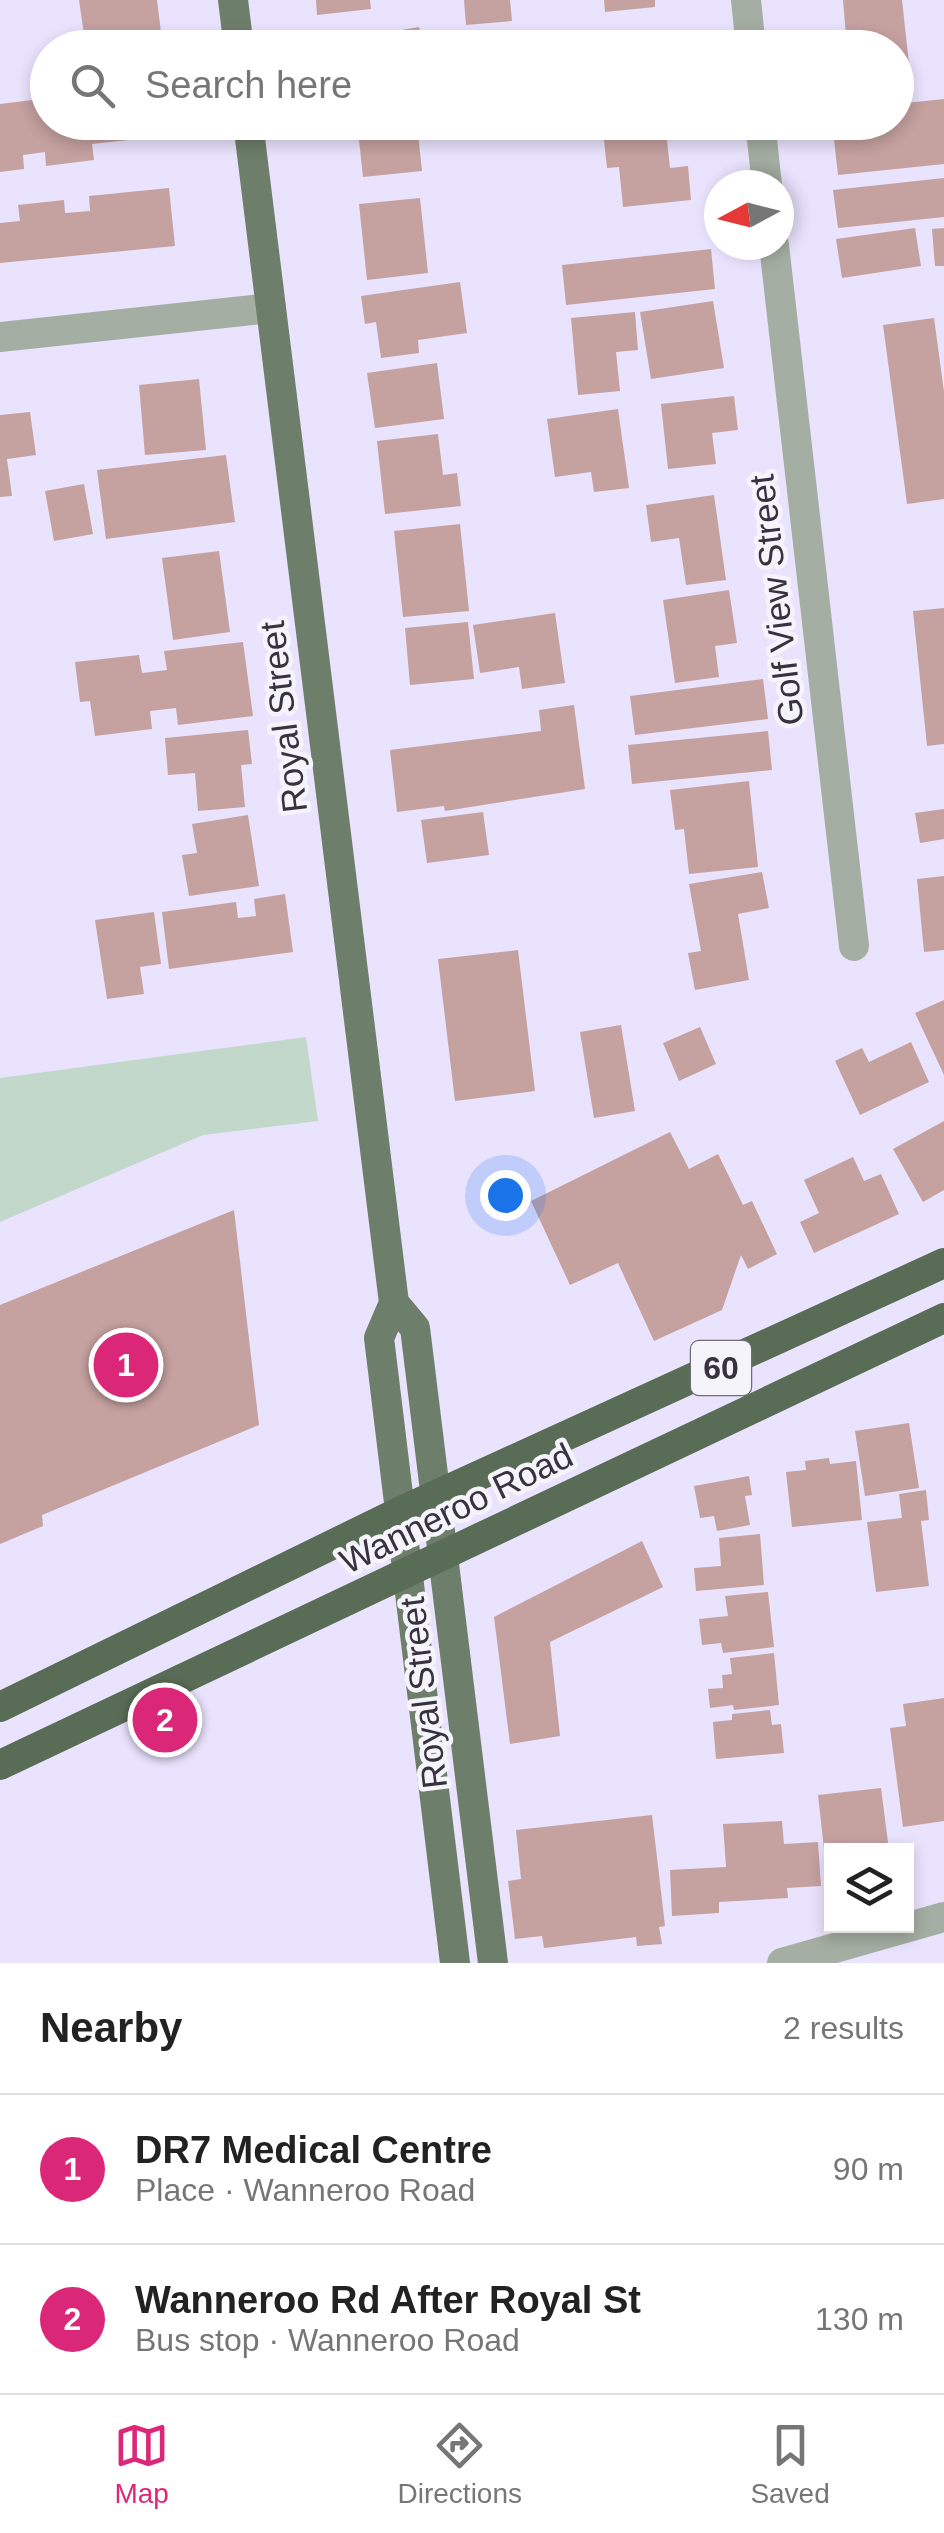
<!DOCTYPE html>
<meta charset="utf-8">
<style>
body{margin:0;font-family:Helvetica,sans-serif;background:#f6f6f6;color:#222}
.controls{position:absolute;right:30px;bottom:30px;display:grid;overflow:hidden;border-radius:0px;box-shadow:0 5px 15px #0003}
.controls button{width:90px;height:90px;display:grid;place-items:center;padding:0;border:0;border-bottom:2px solid #e0e0e0;background:#fff;color:#222;font:50px sans-serif}
.compass{position:absolute;left:704px;top:170px;width:90px;height:90px;border-radius:50%;background:#fff;box-shadow:0 5px 15px #0003;rotate:263deg}
.you{position:absolute;left:505px;top:1195px;width:35px;height:35px;margin:-25px;border:8px solid #fff;border-radius:50%;background:#1a73e8;box-shadow:0 0 0 15px #1a73e833}
.badge{display:grid;place-items:center;width:65px;height:65px;border-radius:50%;background:#db2777;color:#fff;font-size:32px;font-weight:700}
.pin{position:absolute;translate:-50% -50%;border:5px solid #fff;box-shadow:0 2px 10px #0006}
.list{margin:0;padding:0;list-style:none}
h2{display:flex;justify-content:space-between;align-items:center;height:130px;margin:0;padding:0 40px;font-size:42px}
h2 small{font-size:32px;font-weight:400;color:#767676}
.list li{display:grid;grid-template-columns:65px 1fr auto;gap:30px;align-items:center;box-sizing:border-box;height:150px;padding:0 40px;border-top:2px solid #e0e0e0}
.list b{display:block;font-size:38px;white-space:nowrap}
.list p{margin:0;font-size:32px;white-space:nowrap;color:#767676}
.list em{font-size:32px;font-style:normal;color:#767676}
.icon{flex:none;width:55px;height:55px;fill:none;stroke:currentColor;stroke-width:2;stroke-linecap:round;stroke-linejoin:round}
.map{position:relative;flex:none;width:944px;height:1963px;overflow:hidden}
.search{position:absolute;background:#fff;box-shadow:0 5px 15px #0003;left:30px;right:30px;top:30px;height:110px;display:flex;align-items:center;gap:25px;box-sizing:border-box;padding:0 35px;border-radius:55px;color:#767676;font-size:38px}
.sheet{height:430px;background:#fff}
nav{display:flex;justify-content:space-around;align-items:center;box-sizing:border-box;height:140px;border-top:2px solid #e0e0e0;background:#fff;font-size:28px;color:#767676}
nav a{display:grid;justify-items:center;gap:5px}
nav .on{color:#db2777}
.map>svg:first-child{display:block}
</style>
<div class="map">
<svg width="944" height="1963" viewBox="0 0 944 1963">
<rect width="100%" height="100%" fill="#eae3fe"/>
<path fill="#c2d8cb" d="M306,1037L318,1121L203,1135L0,1222V1078Z"/>
<path fill="#c5a1a0" d="M79,0H157L163,48H86Z
M316,0H370L371,9L317,15Z
M464,0H510L512,21L466,25Z
M604,0H655V7L605,12Z
M843,0H902L910,73L896,75V48H847Z
M419,27L422,48H328L327,43Z
M685,33L687,48H625L624,39Z
M48,98V122H164L165,136L92,144L94,160L46,166L45,152L23,155L24,169L0,172V104Z
M944,99V164L838,175L832,122H896V104Z
M602,122H665L670,168L688,166L691,200L623,207L619,167L607,168Z
M417,124L422,171L363,177L358,131Z
M944,178V217L838,228L833,190Z
M169,188L175,246L0,263V223L20,221L18,205L64,200L65,213L90,211L89,196Z
M420,198L428,273L367,280L359,204Z
M915,228L921,266L842,278L836,239Z
M944,228V266H935L932,229Z
M711,249L715,289L566,305L562,265Z
M460,282L467,333L418,340L419,353L381,358L376,322L365,324L361,296Z
M713,301L724,368L651,379L640,312Z
M635,312L638,350L616,352L620,391L578,395L571,318Z
M934,318L944,392V499L907,504L883,325Z
M437,363L444,419L375,428L367,373Z
M199,379L206,450L145,455L139,385Z
M734,396L738,430L712,433L716,464L668,469L661,404Z
M618,409L629,488L594,492L591,472L555,477L547,419Z
M30,412L36,455L7,459L12,496L0,497V415Z
M438,434L443,475L457,473L461,506L385,514L377,441Z
M226,455L235,522L106,539L97,470Z
M84,484L93,534L54,541L45,491Z
M714,495L726,580L686,585L679,538L651,542L646,505Z
M460,524L469,611L403,617L394,531Z
M219,551L230,632L173,640L162,558Z
M729,590L737,643L715,646L719,677L675,683L663,600Z
M944,608V744L927,746L913,611Z
M555,613L565,683L522,689L519,667L480,673L473,625Z
M468,622L474,679L410,685L405,628Z
M243,642L253,716L178,725L176,708L150,711L152,729L95,736L90,701L80,702L75,662L139,655L142,673L167,670L164,651Z
M763,679L768,719L635,735L630,696Z
M574,705L585,789L445,811L444,806L397,812L390,750L541,731L539,710Z
M248,730L252,764L241,765L245,807L198,811L195,773L168,775L165,738Z
M768,731L772,770L632,784L628,745Z
M749,781L758,867L689,874L684,829L675,830L670,790Z
M944,809V839L920,843L915,813Z
M483,812L489,855L427,863L421,820Z
M248,815L259,886L189,896L182,855L197,853L192,824Z
M762,872L769,908L738,914L749,980L695,990L688,953L701,951L689,884Z
M944,876V950L924,952L917,879Z
M285,894L293,952L169,969L162,912L236,902L238,918L256,916L254,899Z
M154,912L161,964L140,967L144,994L107,999L95,920Z
M518,950L535,1091L455,1101L438,959Z
M944,1000V1075L915,1013Z
M621,1025L635,1111L594,1118L580,1032Z
M700,1027L716,1064L679,1081L663,1043Z
M911,1042L929,1082L860,1115L835,1061L862,1048L869,1062Z
M944,1121V1190L923,1202L893,1149Z
M670,1132L689,1169L718,1154L743,1205L752,1201L777,1254L748,1269L741,1255L722,1310L654,1341L618,1263L570,1285L531,1201Z
M853,1157L864,1181L881,1174L899,1214L814,1253L800,1222L819,1213L804,1180Z
M234,1210L259,1425L42,1515L43,1526L0,1544V1305Z
M909,1423L919,1488L865,1496L855,1431Z
M829,1458L830,1464L856,1461L862,1520L792,1527L786,1472L806,1470L805,1461Z
M749,1476L752,1495L745,1496L750,1525L717,1531L714,1516L700,1518L694,1486Z
M926,1490L929,1520L921,1521L929,1586L876,1592L867,1522L902,1518L899,1494Z
M760,1534L764,1585L696,1591L694,1568L721,1566L719,1538Z
M642,1541L663,1587L550,1642L560,1736L510,1744L494,1617Z
M768,1592L774,1647L723,1653L721,1643L702,1645L699,1619L728,1616L725,1596Z
M774,1653L779,1705L734,1710L733,1705L710,1708L708,1689L723,1688L722,1675L732,1674L730,1658Z
M944,1698V1821L903,1827L890,1728L906,1726L903,1704Z
M770,1710L772,1725L781,1724L784,1753L716,1759L713,1722L732,1720V1714Z
M881,1788L889,1850H832V1858H825L818,1795Z
M652,1815L665,1926L659,1927L662,1944L637,1946L636,1937L544,1948L542,1936L515,1939L508,1881L521,1879L516,1830Z
M782,1821L784,1844L818,1842L821,1886L787,1888L788,1898L719,1902V1913L672,1916L670,1870L726,1867L723,1824Z"/>
<g fill="none" stroke-linecap="round" stroke-linejoin="round">
<path stroke="#a5aea3" stroke-width="30" d="M746,0L751,48
M760,122L767,185
M774,245L854,946
M0,337L271,308
M782,1963L944,1917"/>
<path stroke="#6d7e6a" stroke-width="30" d="M233,0L239,48
M248,122L394,1303L379,1338L455,1963
M394,1303L415,1328L493,1963"/>
<path stroke="#596c55" stroke-width="30" d="M0,1707L397,1513L944,1263
M0,1765L944,1318"/>
</g>
<g text-anchor="middle" dominant-baseline="central" stroke-width="9" stroke-linejoin="round" paint-order="stroke">
<rect fill="#f6f4fb" stroke="#706c77" stroke-width="2.5" x="691" y="1341" width="60" height="54" rx="8"/>
<g font-size="32" font-weight="bold" fill="#36323f">
<text x="721" y="1368">60</text>
</g>
<g font-size="35" fill="#36323f" stroke="#f6f4fb">
<text transform="translate(776 600) rotate(-97)">Golf View Street</text>
<text transform="translate(283 717) rotate(-97)">Royal Street</text>
<text transform="translate(456 1508) rotate(-26)">Wanneroo Road</text>
<text transform="translate(423 1693) rotate(-97)">Royal Street</text>
</g>
</g>
</svg>
<div class="controls">
<button><svg class="icon" aria-label="layers" viewBox="0 0 24 24"><path d="M12 4l9 5-9 5-9-5zM3 14l9 5 9-5"/></svg></button>
</div>
<svg class="compass" viewBox="-18 -18 36 36"><path d="M0-13l5 13h-10z" fill="#e53935"/><path d="M0 13l5-13h-10z" fill="#767676"/></svg>
<div class="you"></div>
<div class="pin badge" style="left:126px;top:1365px">1</div>
<div class="pin badge" style="left:165px;top:1720px">2</div>
<div class="search"><svg class="icon" aria-label="search" viewBox="0 0 24 24"><circle cx="10" cy="10" r="6"/><path d="M15 15l6 6"/></svg>Search here</div>
</div>
<section class="sheet">
<h2>Nearby<small>2 results</small></h2>
<ul class="list">
<li><span class="badge">1</span><div><b>DR7 Medical Centre</b><p>Place · Wanneroo Road</p></div><em>90 m</em></li>
<li><span class="badge">2</span><div><b>Wanneroo Rd After Royal St</b><p>Bus stop · Wanneroo Road</p></div><em>130 m</em></li>
</ul>
</section>
<nav>
<a class="on"><svg class="icon" aria-label="map" viewBox="0 0 24 24"><path d="M3 6l6-2 6 2 6-2v14l-6 2-6-2-6 2zM9 4v14M15 6v14"/></svg>Map</a>
<a><svg class="icon" aria-label="directions" viewBox="0 0 24 24"><path d="M12 3l9 9-9 9-9-9zM9 14v-3h6M13 9l2 2-2 2"/></svg>Directions</a>
<a><svg class="icon" aria-label="saved" viewBox="0 0 24 24"><path d="M7 4h10v16l-5-4-5 4z"/></svg>Saved</a>
</nav>
